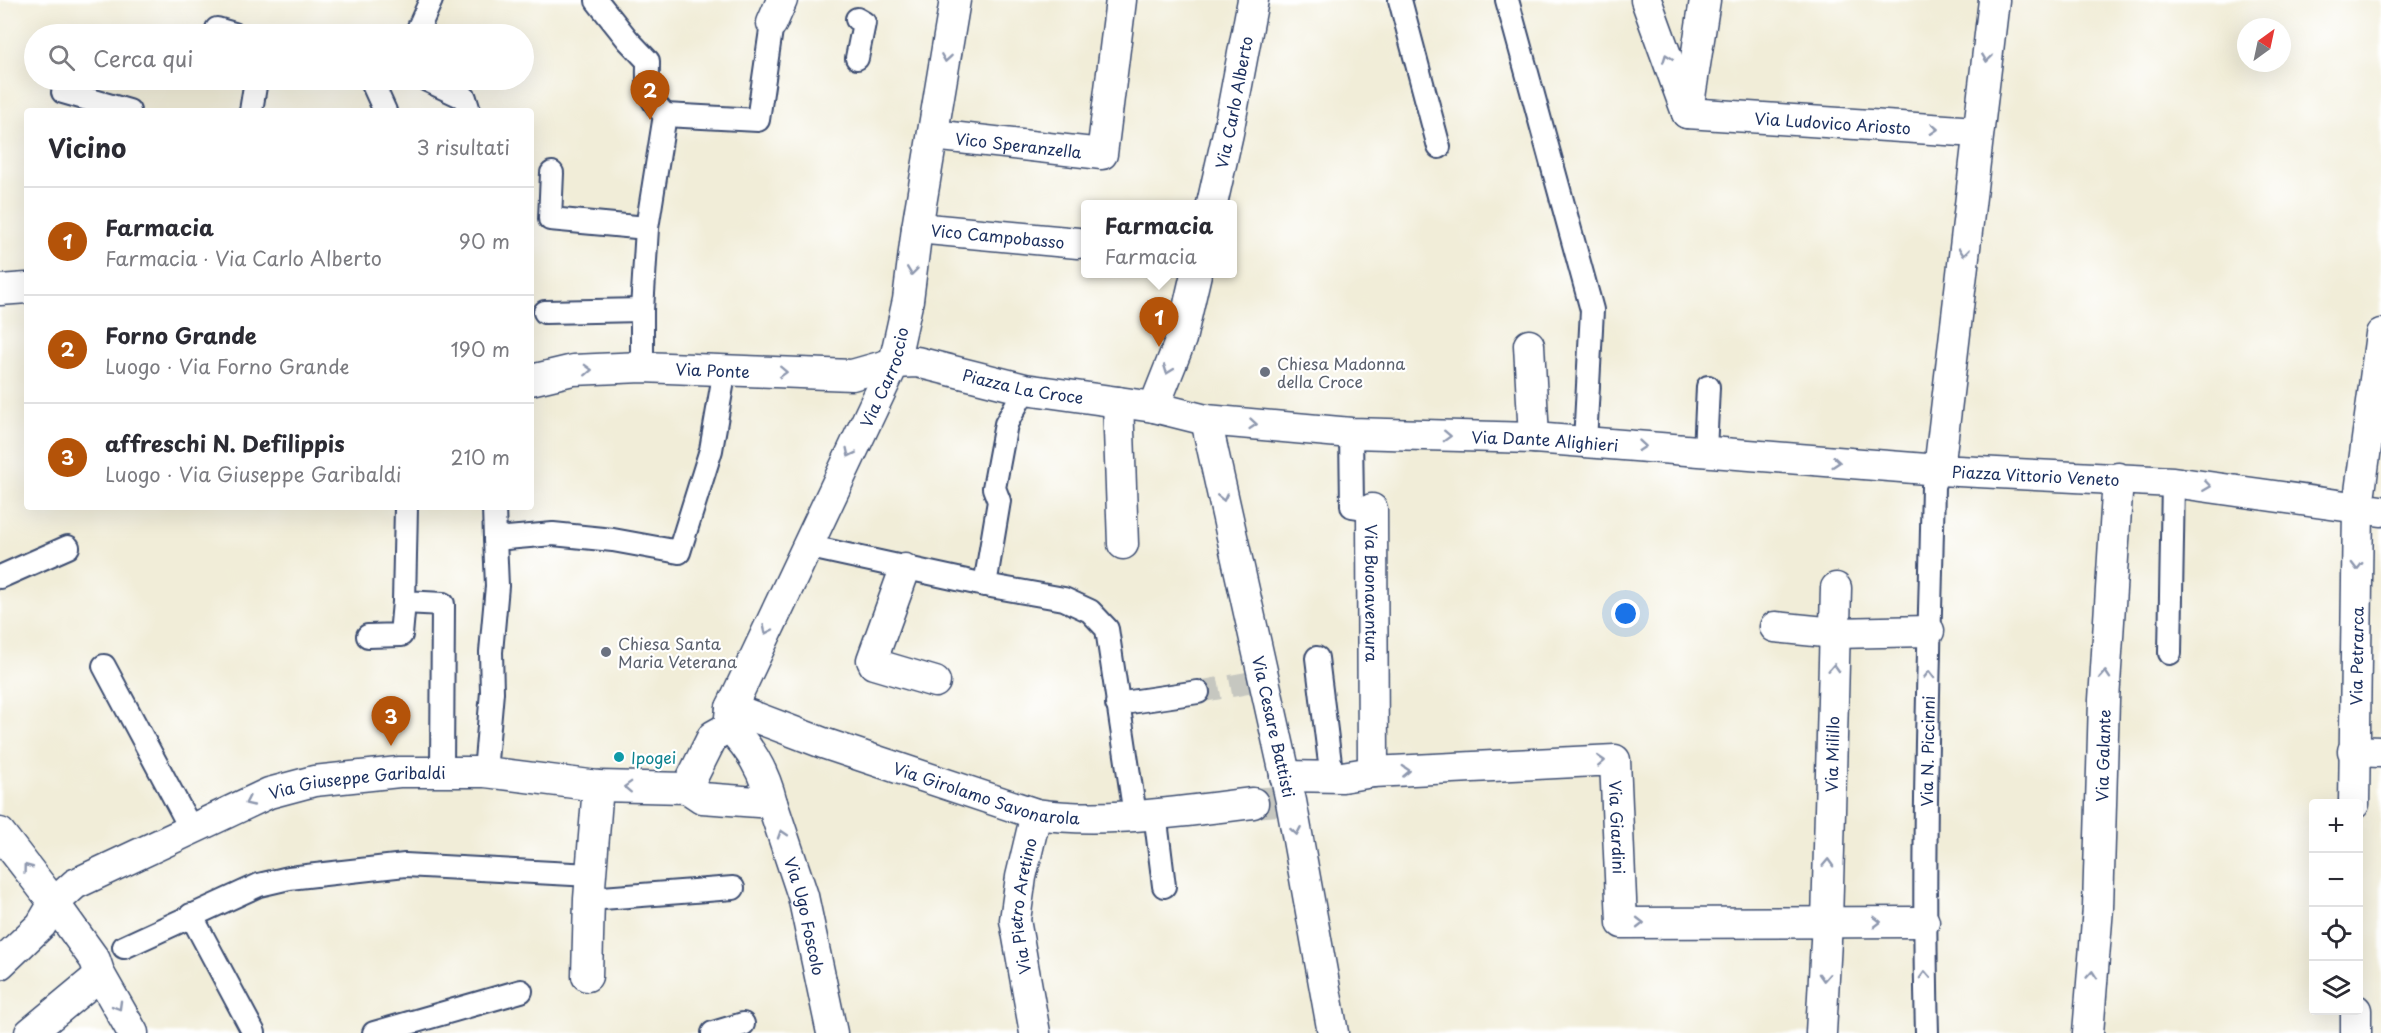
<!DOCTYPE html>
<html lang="it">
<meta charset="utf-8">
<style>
body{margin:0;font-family:"Playpen Sans",sans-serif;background:#f7f7f7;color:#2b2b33}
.controls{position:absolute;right:18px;bottom:18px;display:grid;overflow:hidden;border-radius:6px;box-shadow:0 6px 24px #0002}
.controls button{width:54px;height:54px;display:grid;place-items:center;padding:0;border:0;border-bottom:2px solid #e1e1e2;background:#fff;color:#2b2b33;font:30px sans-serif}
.compass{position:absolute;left:2237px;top:18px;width:54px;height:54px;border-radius:50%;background:#fff;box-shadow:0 6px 24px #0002;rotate:33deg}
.you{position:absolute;left:1626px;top:614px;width:21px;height:21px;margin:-15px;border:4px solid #fff;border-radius:50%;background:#1a73e8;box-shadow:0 0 0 9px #1a73e833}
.badge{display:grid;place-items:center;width:39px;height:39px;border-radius:50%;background:#b45309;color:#fff;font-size:20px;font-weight:700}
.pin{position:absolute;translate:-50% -50px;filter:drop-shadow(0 2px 3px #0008)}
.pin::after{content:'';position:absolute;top:32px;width:21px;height:18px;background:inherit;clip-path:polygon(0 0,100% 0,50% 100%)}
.popup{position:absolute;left:1081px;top:200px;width:156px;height:78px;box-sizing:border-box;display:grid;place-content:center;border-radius:6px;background:#fff;filter:drop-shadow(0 2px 4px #0005);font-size:20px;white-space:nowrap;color:#7c7c81}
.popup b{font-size:22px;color:#2b2b33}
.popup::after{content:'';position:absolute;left:50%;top:100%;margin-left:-12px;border:12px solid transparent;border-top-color:#fff}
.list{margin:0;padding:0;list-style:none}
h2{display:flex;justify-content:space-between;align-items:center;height:78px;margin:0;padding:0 24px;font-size:26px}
h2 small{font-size:20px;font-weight:400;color:#7c7c81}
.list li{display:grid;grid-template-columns:39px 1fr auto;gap:18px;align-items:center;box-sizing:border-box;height:108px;padding:0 24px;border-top:2px solid #e1e1e2}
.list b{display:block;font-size:22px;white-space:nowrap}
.list p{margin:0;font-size:20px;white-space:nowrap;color:#7c7c81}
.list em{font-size:20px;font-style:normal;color:#7c7c81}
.icon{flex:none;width:33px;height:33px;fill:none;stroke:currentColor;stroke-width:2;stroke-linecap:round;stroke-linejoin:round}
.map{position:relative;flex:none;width:2381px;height:1033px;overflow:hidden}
.search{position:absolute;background:#fff;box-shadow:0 6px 24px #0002;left:24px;top:24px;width:510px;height:66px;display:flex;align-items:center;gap:15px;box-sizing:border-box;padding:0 21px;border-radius:33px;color:#7c7c81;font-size:22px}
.panel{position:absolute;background:#fff;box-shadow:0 6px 24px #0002;left:24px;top:108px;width:510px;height:402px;border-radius:6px}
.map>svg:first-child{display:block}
</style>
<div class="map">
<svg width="2381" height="1033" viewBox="0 0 2381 1033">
<rect width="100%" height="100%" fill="#fff"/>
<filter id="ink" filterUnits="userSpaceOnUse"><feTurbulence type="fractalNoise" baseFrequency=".0167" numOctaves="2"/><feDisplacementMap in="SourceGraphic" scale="12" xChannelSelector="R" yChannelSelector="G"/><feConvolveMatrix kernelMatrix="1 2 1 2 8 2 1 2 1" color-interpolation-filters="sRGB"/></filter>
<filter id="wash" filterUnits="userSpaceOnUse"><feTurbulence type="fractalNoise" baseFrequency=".008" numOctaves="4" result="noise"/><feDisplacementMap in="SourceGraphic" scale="24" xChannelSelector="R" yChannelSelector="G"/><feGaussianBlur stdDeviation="1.35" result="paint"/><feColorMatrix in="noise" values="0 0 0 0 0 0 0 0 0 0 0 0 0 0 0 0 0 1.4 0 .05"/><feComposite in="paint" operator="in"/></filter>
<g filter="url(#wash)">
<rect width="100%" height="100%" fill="#f1edd8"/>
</g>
<g filter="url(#ink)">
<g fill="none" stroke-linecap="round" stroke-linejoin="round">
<path stroke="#c6c7c0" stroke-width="22" stroke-dasharray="22 11" stroke-linecap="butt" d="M1198,692L1253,682"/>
<path stroke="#c6c7c0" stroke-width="30" stroke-dasharray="30 15" stroke-linecap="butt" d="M1253,803L1278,801"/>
<defs>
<g id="pedestrian">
<path d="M1400,0L1439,147"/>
<path d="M1507,0L1592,310L1585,442"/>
<path d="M597,1L628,40L648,61C648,87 645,95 665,115"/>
<path d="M857,19L864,23L857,58"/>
<path d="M217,29L234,34"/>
<path d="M416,34L431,0"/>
<path d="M371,80L385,111"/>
<path d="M427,80L465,98L469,111"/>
<path d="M63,92L129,111"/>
<path d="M251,111L256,80"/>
<path d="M665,115L758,120L772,23"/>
<path d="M552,173L550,219L647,228"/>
<path d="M545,312L642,310"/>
<path d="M642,367V310L647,228L665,115"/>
<path d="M1025,389L1006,424L994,488L999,501L985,585L1064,599L1090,611L1107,629L1135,815"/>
<path d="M1351,433L1352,506L1372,509"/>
<path d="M1705,451L1708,387"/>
<path d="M406,507L404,602L443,604L442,772"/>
<path d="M494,507L495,539L553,534L613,540L679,552L711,450L725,369"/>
<path d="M806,546L985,585"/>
<path d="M0,577L68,547"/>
<path d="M368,636L401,635L404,602"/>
<path d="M2170,653L2173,482"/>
<path d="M1317,658L1331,771"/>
<path d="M104,666L191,829"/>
<path d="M1117,704L1198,692"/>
<path d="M485,772L492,692L491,652L497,586L495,539"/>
<path d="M1155,813L1164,886"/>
<path d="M589,899L733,888"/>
<path d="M191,915L254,1033"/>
<path d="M124,947L259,885L289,878L405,865L591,875"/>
<path d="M374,1033L521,991"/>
<path d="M713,1033L743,1024"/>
<path id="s1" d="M1927,1033C1922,851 1929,669 1933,486L1939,470"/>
</g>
<g id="minor">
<path d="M1646,0L1687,113"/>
<path id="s2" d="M1994,0L1939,470L2173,482L2381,511"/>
<path d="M772,23L782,0"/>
<path d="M1688,110L1705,0"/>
<path id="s3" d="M1687,113L1977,132"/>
<path id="s4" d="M933,135L1102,154L1121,0"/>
<path id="s5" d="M1212,204L1228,133L1253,0"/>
<path id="s6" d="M917,228L1078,243"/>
<path d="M0,290L27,288"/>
<path d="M1529,345L1534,438"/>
<path id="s7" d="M531,380L573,370L642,367L852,375L894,363L917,362L1025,389L1154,407L1206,420L1351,433L1534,438L1939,470"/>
<path d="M1118,402L1123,544"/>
<path d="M1154,407L1181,339L1196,274"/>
<path id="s8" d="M1206,420L1291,801L1333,1033"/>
<path id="s9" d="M1372,509L1373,772"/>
<path d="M905,569L872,660L874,664L935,682"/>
<path d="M1775,627L1835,633L1929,631"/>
<path id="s10" d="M731,708L823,743L1036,814C1107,824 1182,811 1253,803"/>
<path id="s11" d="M729,727L731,708L894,363L908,300L917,228L955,0"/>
<path d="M729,727C751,748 765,774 772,803L702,798L687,788L713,736Z"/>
<path d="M2353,751L2381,752"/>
<path id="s12" d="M1285,776L1342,777L1373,772L1615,760L1622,923L1924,922"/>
<path id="s13" d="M772,803L803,896L832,1033"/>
<path id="s14" d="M2354,804L2358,507L2381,334"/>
<path d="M0,833L54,903L95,960L100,975L133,1033"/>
<path id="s15" d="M0,964L41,925L54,903L75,884L269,793L314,781L399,772H485L598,786L687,788"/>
<path d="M587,976L589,899L598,786"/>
<path d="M2356,1010V1033"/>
<path d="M30,1033L100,975"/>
<path id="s16" d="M1035,1033L1015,920L1021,877L1036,814"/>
<path id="s17" d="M1821,1033L1827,922L1836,588"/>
<path id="s18" d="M2088,1033L2098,908L2104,700L2118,478"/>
</g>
</defs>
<use href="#pedestrian" stroke="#3b4c70" stroke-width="26"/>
<use href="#minor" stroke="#3b4c70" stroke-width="33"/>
<use href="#pedestrian" stroke="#fff" stroke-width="22"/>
<use href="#minor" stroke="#fff" stroke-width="30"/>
</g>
<defs><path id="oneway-chevron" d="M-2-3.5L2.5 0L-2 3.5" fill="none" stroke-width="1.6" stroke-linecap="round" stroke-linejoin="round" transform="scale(1.5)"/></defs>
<g stroke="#8d97ae">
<use href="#oneway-chevron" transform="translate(946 58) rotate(99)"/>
<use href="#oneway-chevron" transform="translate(1667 58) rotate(-110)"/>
<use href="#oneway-chevron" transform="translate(1987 58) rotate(97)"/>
<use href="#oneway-chevron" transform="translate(1934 129) rotate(4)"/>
<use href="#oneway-chevron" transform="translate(1964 252) rotate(96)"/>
<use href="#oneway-chevron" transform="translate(912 271) rotate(97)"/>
<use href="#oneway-chevron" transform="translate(588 370) rotate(-2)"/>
<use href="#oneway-chevron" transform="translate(1168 370) rotate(111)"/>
<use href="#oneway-chevron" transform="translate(783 372) rotate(2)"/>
<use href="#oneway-chevron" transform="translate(1253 424) rotate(5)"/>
<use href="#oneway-chevron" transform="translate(1447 436) rotate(2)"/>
<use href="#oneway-chevron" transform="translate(1642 446) rotate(5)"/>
<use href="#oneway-chevron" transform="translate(850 453) rotate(116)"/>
<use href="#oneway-chevron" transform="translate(1836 462) rotate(5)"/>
<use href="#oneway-chevron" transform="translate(2207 486) rotate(8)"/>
<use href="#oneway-chevron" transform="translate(1223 497) rotate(77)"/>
<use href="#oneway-chevron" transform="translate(2357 566) rotate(91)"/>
<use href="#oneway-chevron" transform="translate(767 630) rotate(115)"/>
<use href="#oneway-chevron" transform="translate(1834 668) rotate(-88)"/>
<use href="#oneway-chevron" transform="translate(1929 675) rotate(-89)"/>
<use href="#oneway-chevron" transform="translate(2105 675) rotate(-86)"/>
<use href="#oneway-chevron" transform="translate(1601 761) rotate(-3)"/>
<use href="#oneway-chevron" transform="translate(1406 771) rotate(-3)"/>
<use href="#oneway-chevron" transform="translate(628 787) rotate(-178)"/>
<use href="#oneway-chevron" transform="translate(249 802) rotate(155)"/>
<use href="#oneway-chevron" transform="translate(1296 831) rotate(80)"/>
<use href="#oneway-chevron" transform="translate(782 834) rotate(-108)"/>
<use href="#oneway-chevron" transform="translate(1828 863) rotate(-88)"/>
<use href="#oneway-chevron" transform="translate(27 868) rotate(-127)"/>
<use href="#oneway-chevron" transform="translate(1877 922)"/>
<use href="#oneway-chevron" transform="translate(1640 923)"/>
<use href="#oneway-chevron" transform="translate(1925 975) rotate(-92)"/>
<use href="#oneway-chevron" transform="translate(2092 975) rotate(-86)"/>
<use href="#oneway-chevron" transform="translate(1824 977) rotate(93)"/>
<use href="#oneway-chevron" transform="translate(118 1006) rotate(60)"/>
</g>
</g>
<g fill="#6b7280" stroke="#fff" stroke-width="2">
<circle cx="1265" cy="372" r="6"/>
<circle cx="606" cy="652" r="6"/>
</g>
<circle fill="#0f9aa8" stroke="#fff" stroke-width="2" cx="619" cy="757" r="6"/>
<g text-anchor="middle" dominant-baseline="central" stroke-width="4.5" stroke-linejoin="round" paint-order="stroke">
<g font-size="16" fill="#1b2f5e" stroke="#fff">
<text stroke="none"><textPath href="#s5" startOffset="104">Via Carlo Alberto</textPath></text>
<text stroke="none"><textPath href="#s3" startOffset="146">Via Ludovico Ariosto</textPath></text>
<text stroke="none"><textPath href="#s4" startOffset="86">Vico Speranzella</textPath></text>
<text stroke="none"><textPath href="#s6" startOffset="81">Vico Campobasso</textPath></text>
<text stroke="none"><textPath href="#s7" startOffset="183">Via Ponte</textPath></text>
<text stroke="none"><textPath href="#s11" startOffset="384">Via Carroccio</textPath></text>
<text stroke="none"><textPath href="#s7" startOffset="498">Piazza La Croce</textPath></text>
<text stroke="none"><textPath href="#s7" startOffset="1024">Via Dante Alighieri</textPath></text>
<text stroke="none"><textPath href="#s2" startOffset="570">Piazza Vittorio Veneto</textPath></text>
<text stroke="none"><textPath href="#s9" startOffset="84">Via Buonaventura</textPath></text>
<text stroke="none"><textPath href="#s14" startOffset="148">Via Petrarca</textPath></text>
<text stroke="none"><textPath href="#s8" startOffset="314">Via Cesare Battisti</textPath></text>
<text stroke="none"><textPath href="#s1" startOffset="282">Via N. Piccinni</textPath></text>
<text stroke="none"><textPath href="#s17" startOffset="279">Via Milillo</textPath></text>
<text stroke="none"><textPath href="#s18" startOffset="278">Via Galante</textPath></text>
<text stroke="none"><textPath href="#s15" startOffset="414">Via Giuseppe Garibaldi</textPath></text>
<text stroke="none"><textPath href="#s10" startOffset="270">Via Girolamo Savonarola</textPath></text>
<text stroke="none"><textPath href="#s12" startOffset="398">Via Giardini</textPath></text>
<text stroke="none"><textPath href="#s16" startOffset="129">Via Pietro Aretino</textPath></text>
<text stroke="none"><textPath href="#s13" startOffset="118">Via Ugo Foscolo</textPath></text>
</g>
<g font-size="16" fill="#5b616d" stroke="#fff" text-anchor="start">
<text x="1277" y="363">Chiesa Madonna<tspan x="1277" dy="18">della Croce</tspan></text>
<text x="618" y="643">Chiesa Santa<tspan x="618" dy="18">Maria Veterana</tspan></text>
</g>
<g font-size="16" fill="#0d838f" stroke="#fff" text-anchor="start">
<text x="631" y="757">Ipogei</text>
</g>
</g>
</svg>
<div class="controls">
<button>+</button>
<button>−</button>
<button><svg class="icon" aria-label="locate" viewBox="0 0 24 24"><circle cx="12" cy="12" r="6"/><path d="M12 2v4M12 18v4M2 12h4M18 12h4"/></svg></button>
<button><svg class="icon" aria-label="layers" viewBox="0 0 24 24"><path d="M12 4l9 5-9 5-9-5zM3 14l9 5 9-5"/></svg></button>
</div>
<svg class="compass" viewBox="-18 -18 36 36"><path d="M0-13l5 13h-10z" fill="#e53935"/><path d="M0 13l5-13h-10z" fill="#7c7c81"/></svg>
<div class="you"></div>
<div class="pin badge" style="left:1159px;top:347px">1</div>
<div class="popup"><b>Farmacia</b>Farmacia</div>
<div class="pin badge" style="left:650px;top:120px">2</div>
<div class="pin badge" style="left:391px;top:746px">3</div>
<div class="search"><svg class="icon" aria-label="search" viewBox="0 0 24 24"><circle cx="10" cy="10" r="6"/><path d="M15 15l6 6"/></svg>Cerca qui</div>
<section class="panel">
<h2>Vicino<small>3 risultati</small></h2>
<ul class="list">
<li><span class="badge">1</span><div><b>Farmacia</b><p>Farmacia · Via Carlo Alberto</p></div><em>90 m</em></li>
<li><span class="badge">2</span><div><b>Forno Grande</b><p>Luogo · Via Forno Grande</p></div><em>190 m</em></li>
<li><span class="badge">3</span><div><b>affreschi N. Defilippis</b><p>Luogo · Via Giuseppe Garibaldi</p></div><em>210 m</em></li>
</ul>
</section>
</div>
